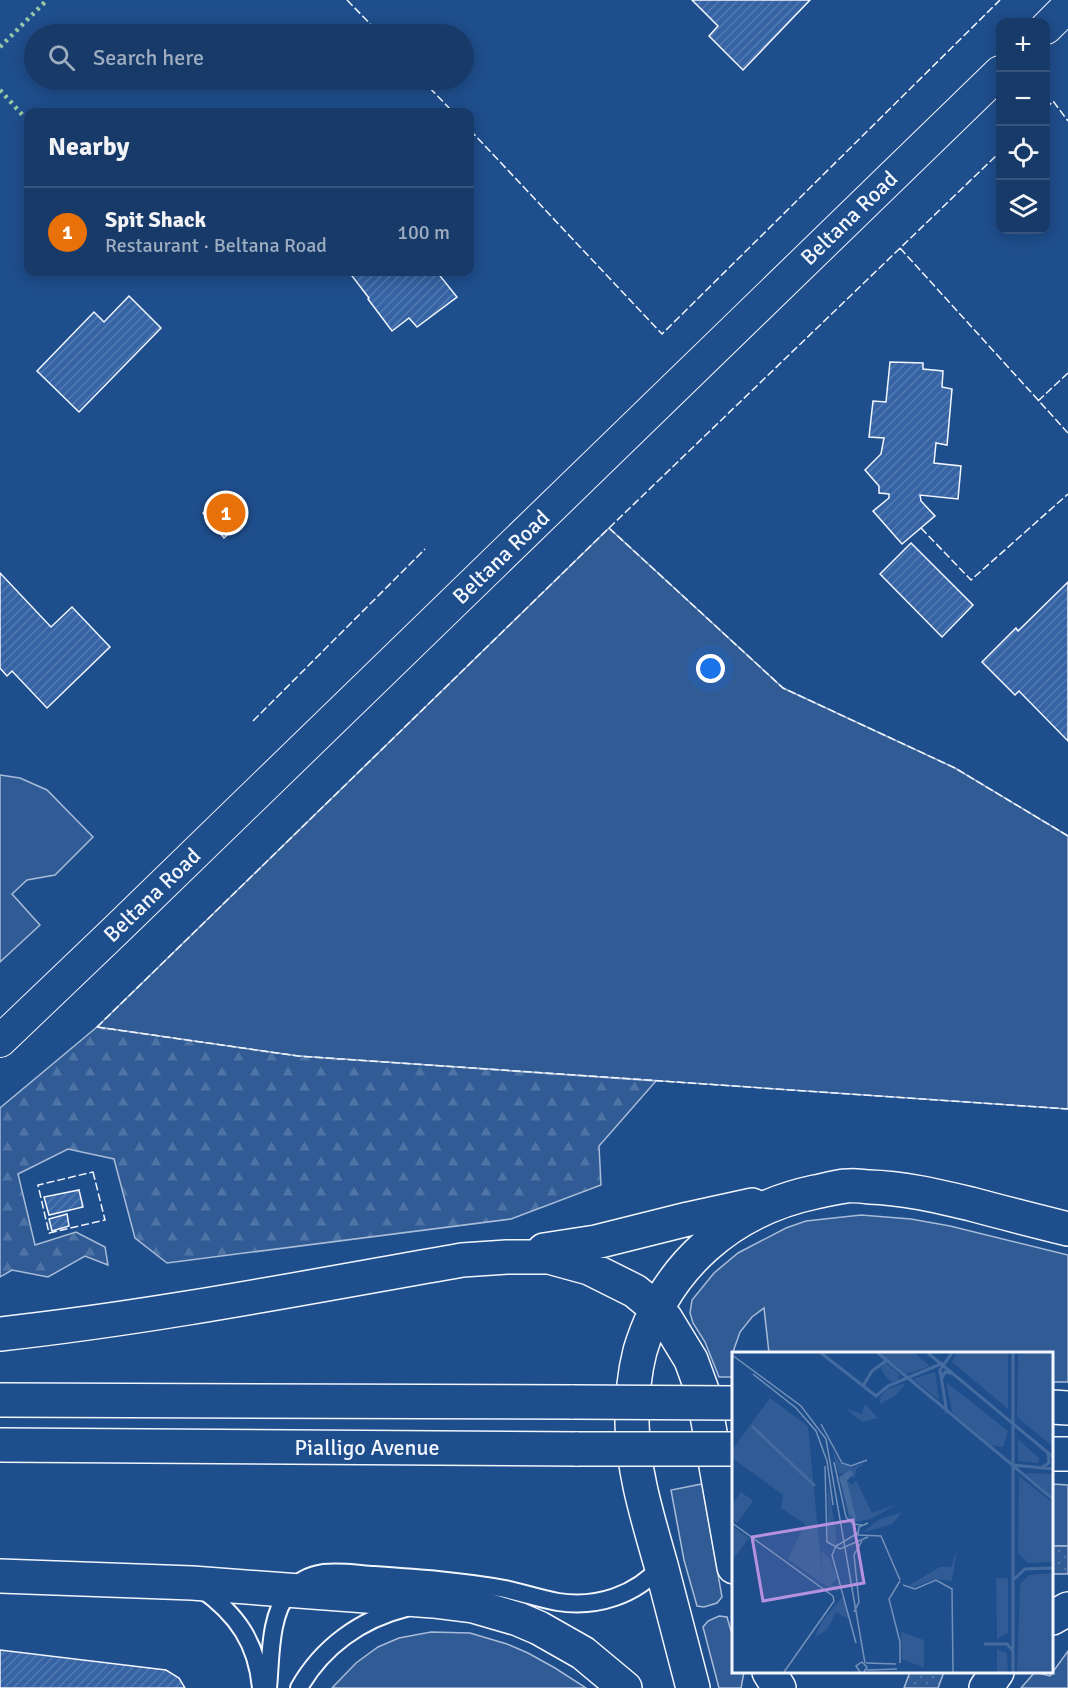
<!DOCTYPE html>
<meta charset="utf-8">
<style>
body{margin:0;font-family:Signika,sans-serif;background:#244571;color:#f1f3f6}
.controls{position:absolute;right:18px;top:18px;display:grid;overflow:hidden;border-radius:12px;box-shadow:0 3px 15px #0003}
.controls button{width:54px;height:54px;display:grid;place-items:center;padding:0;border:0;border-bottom:2px solid #36547d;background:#173a69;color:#f1f3f6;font:30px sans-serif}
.you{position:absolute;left:711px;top:669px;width:21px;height:21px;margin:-15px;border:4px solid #fff;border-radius:50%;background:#1a73e8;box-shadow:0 0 0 9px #1a73e833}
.badge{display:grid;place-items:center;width:39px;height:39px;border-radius:50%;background:#ffb74d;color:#fff;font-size:20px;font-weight:700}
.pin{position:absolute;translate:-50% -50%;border:3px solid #fff;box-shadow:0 2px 6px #0006}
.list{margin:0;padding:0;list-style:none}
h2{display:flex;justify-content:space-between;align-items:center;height:78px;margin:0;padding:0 24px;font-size:26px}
h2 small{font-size:20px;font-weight:400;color:#9eadc0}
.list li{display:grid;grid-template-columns:39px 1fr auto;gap:18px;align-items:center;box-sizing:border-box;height:90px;padding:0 24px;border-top:2px solid #36547d}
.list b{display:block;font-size:22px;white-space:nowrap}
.list p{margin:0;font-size:20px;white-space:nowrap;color:#9eadc0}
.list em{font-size:20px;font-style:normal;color:#9eadc0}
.icon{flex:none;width:33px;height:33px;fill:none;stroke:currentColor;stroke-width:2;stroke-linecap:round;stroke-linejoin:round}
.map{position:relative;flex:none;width:1068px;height:1688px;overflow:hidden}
.search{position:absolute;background:#173a69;box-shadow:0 3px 15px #0003;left:24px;top:24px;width:450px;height:66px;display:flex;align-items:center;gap:15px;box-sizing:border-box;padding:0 21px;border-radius:33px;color:#9eadc0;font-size:22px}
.panel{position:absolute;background:#173a69;box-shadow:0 3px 15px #0003;left:24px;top:108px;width:450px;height:168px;border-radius:12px}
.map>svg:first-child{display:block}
</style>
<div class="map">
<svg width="1068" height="1688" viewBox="0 0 1068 1688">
<defs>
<pattern id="forest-firs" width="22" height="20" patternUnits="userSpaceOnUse" patternTransform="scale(1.5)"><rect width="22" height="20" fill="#305b95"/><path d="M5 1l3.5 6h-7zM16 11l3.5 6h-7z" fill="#4e73a5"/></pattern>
<pattern id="garden-dots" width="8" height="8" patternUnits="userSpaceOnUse" patternTransform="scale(1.5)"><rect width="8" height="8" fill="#305b95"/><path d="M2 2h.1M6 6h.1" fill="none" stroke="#4e73a5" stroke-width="1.8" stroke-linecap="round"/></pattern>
<pattern id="building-hatch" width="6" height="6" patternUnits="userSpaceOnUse" patternTransform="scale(1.5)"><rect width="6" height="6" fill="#3563a3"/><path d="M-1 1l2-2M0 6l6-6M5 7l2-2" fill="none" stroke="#537ab1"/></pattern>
</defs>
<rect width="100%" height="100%" fill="#1f4e8c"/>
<path fill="#305b95" stroke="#a8bbd7" stroke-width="1.5" d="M609,528L783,688L955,768L1068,836V1109L298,1056L97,1027Z
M0,775L20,778L47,790L93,837L55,875L27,880L12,894L40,925L0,962Z
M861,1215L911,1219L950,1226L1068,1255V1382H1052V1354L769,1353L764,1308L752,1317L740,1332L733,1352V1377H719L705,1342L693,1323L690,1313L692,1300L714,1273L738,1253L786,1228L806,1221Z
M702,1484L722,1597L717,1603L704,1607L697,1606L684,1560L671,1490Z
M1052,1484L1068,1485V1546H1052Z
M719,1616L727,1617L733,1638L734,1672H744L741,1688H719L703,1627L708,1621Z
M431,1632L470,1633L507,1644L528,1653L555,1668L586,1688H332L356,1663L378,1647L399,1638Z
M1068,1651V1688H1021L1035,1672L1050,1676Z"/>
<path fill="url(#forest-firs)" stroke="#a8bbd7" stroke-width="1.5" d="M97,1027L298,1056L656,1081L599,1146L601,1185L511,1219L167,1263L135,1238L114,1159L68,1149L18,1174L35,1245L76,1232L105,1247L108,1265L85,1256L48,1277L12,1270L0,1277V1108Z"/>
<path fill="url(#garden-dots)" stroke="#a8bbd7" stroke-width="1.5" d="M1052,1546H1068V1574H1052Z
M910,1672H944L938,1688H904Z"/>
<path fill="url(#building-hatch)" stroke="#f2f6ff" stroke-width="1.5" d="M692,0H810L743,70L709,36L718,26Z
M358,272H437L457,297L417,327L409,318L392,331L368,299L369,298L352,276Z
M129,296L161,328L79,412L37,371L94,312L104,322Z
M890,362L923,363V369L943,371L942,387L952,389L947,445L936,443L934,463L961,466L958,499L920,495L921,501L935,516L902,544L873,511L889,498V494L879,493V486L865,470L881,454L884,438L869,437L873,401L886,402Z
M224,494L246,518L224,538L203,513Z
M911,543L973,605L942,637L880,574Z
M0,573L51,627L72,607L110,647L47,708L12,671L7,676L0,668Z
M1068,582V741L1019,691L1015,695L982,662L1016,628L1018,631Z
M79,1190L83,1207L49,1215L44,1197Z
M67,1214L69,1226L52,1231L49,1219Z
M0,1650L166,1670L179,1678L185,1688H0Z"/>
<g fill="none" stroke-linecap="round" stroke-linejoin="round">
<defs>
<path id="lane" d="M200,1588C237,1614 257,1643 261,1688
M268,1688C271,1658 269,1616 289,1592C298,1581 310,1575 324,1573C340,1571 358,1574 374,1575C418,1578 462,1581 505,1589C523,1593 541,1599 558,1602C597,1608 636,1595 661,1566
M299,1688C322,1647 361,1619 406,1608"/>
<path id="street" d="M1046,28L1068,6
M0,1041L114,932L1000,72"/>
<path id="primary" d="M544,1250L596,1242L688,1219L752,1205
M0,1334C155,1317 308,1287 462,1260L507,1257H549L589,1268L635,1291L657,1309L666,1319L691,1360L703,1393L734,1567
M0,1400L574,1402
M1052,1407L1068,1408
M0,1445L578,1449
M1052,1454H1068
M0,1576L192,1583L433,1601L473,1606L518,1619L539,1628L583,1653L625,1688
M1052,1618L1068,1609
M769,1672L779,1688
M693,1688C682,1647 672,1606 661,1565C648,1519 633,1472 632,1423C632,1400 634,1374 640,1351C665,1267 730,1210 815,1192C825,1190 836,1187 846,1186C854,1185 862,1186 869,1187C904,1188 937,1196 971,1204C1004,1213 1036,1221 1068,1229
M986,1688L997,1672"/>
</defs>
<use href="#lane" stroke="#f2f6ff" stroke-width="20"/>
<use href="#street" stroke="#f2f6ff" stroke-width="34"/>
<use href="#primary" stroke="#f2f6ff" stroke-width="36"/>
<use href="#lane" stroke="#1f4e8c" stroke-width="16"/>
<use href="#street" stroke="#1f4e8c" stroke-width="32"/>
<use href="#primary" stroke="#1f4e8c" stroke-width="33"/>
<defs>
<path id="primary-bridge" d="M574,1402L734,1403
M578,1449H734"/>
</defs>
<use href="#primary-bridge" stroke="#f2f6ff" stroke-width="36" stroke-linecap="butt"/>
<use href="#primary-bridge" stroke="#1f4e8c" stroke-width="33"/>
<path stroke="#97c8a6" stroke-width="4.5" stroke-dasharray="3 4.5" stroke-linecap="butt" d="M0,47L47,0
M0,90L28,121"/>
<path stroke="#f2f6ff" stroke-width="1.5" stroke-dasharray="8 3" stroke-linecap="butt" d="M347,0L380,34
M422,80L453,112
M1046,109L1053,101L1068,121
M470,130L662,334L1000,0
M900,248L1068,433
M1038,401L1068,373
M609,528L783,688L955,768L1068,836
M921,528L971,580L1068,494
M253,721L425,549
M97,1027L609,528L1000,152
M97,1027L298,1056L1068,1109
M93,1172L105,1220L49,1233L38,1185Z"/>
</g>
<g text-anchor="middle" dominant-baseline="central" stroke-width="4.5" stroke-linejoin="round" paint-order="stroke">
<g font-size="22" fill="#f2f6ff" stroke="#1f4e8c">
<text transform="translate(849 218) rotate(-44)">Beltana Road</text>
<text transform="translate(501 557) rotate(-44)">Beltana Road</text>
<text transform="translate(152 895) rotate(-44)">Beltana Road</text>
<text x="367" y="1447">Pialligo Avenue</text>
</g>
</g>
<g transform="translate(732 1352)">
<rect width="321" height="321" fill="#1f4e8c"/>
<path d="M148,1H182L198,14L175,22ZM224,1H276V57L220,10ZM286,1H321V95L285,65ZM154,11L167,22L166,28L159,30L151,21L149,15ZM203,20L207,46V48L181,27ZM214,30L276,79L271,95L259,93L220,60ZM174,31L163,44L150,51H147L149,46L145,49L155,37ZM38,46L76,74L91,232L56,207L73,172L49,156L51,143L0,106V98ZM133,52L146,66L130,70L113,56L130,62ZM286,87L307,106L306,111L286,109ZM100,98L107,110L120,116L134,110L124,117L123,126L118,125L115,129L121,133L124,128L140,161L165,152L141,166L121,171L117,167L110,138L116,158L125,169L115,129L122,120L107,122ZM293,121L321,122V145ZM287,124L321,151V210L296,211L286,201ZM96,130L105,189L102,190L106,191L102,194L96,190ZM9,140L21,149L5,171L0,167V153ZM170,160L160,172L130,181L146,168ZM0,174L17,186L0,209ZM225,198L220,229L204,227L181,235L177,233L208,215H219ZM321,221V320H285L288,232L297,223ZM264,226H276V281L265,287ZM265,297L275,301L276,320H265Z" fill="#305b95"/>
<path d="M89,199L98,206L105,226L99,233L105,234V229L106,240L91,232ZM111,244L117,267L104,260L95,278L83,285L90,269Z" fill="#305b95"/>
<path d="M169,280L192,288V316L170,307Z" fill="#305b95"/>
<path d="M118,118L122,121L115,129L125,169L117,162L107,125Z" fill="#446ba0"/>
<path fill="none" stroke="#446ba0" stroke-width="3" d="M89,1L144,44L156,34L211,11M146,1L321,147M196,1L321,105M209,28L213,20L222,22M131,34L140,19L155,8M215,61L208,18L220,1M20,74L83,134M281,113L321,117M309,116L317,111L316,101M282,227L293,217L321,216M252,292H275L281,299M281,320V1"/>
<path fill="none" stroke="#7391ba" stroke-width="1.5" d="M0,3L69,54L94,87L133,311M21,22L64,56L84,79L95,109L101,153M89,72L110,111L119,114L135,108M102,110L114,165L121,172L130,173M93,114L95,190L108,197L136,185M0,171L101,244M136,171L127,175L126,183L149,184L168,228M171,233L183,237L204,228L220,237L221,320M122,260L127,250L122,203L130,189M124,291L100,203L104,194L126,181M134,311L164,312M168,311V290L157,247L168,229M135,318L165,317M52,320L102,249L101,244M128,320L124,314L130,310L135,315L132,320"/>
<path fill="#b691df" fill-opacity="0.15" stroke="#b691df" stroke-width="3" d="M121,168L132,231L31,249L20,185Z"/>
<rect width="321" height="321" fill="none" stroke="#f2f6ff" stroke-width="3"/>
</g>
</svg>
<div class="controls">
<button>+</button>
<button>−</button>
<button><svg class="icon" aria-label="locate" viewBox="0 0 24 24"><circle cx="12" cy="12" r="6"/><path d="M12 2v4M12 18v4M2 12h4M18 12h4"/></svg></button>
<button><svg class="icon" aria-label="layers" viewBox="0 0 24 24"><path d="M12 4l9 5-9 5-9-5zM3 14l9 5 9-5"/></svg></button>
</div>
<div class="you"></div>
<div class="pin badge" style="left:226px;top:513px;background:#e8710a">1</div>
<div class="search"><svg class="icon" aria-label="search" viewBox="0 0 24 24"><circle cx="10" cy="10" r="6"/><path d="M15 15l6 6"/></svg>Search here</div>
<section class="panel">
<h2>Nearby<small></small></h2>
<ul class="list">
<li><span class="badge" style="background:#e8710a">1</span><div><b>Spit Shack</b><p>Restaurant · Beltana Road</p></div><em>100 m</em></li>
</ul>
</section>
</div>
